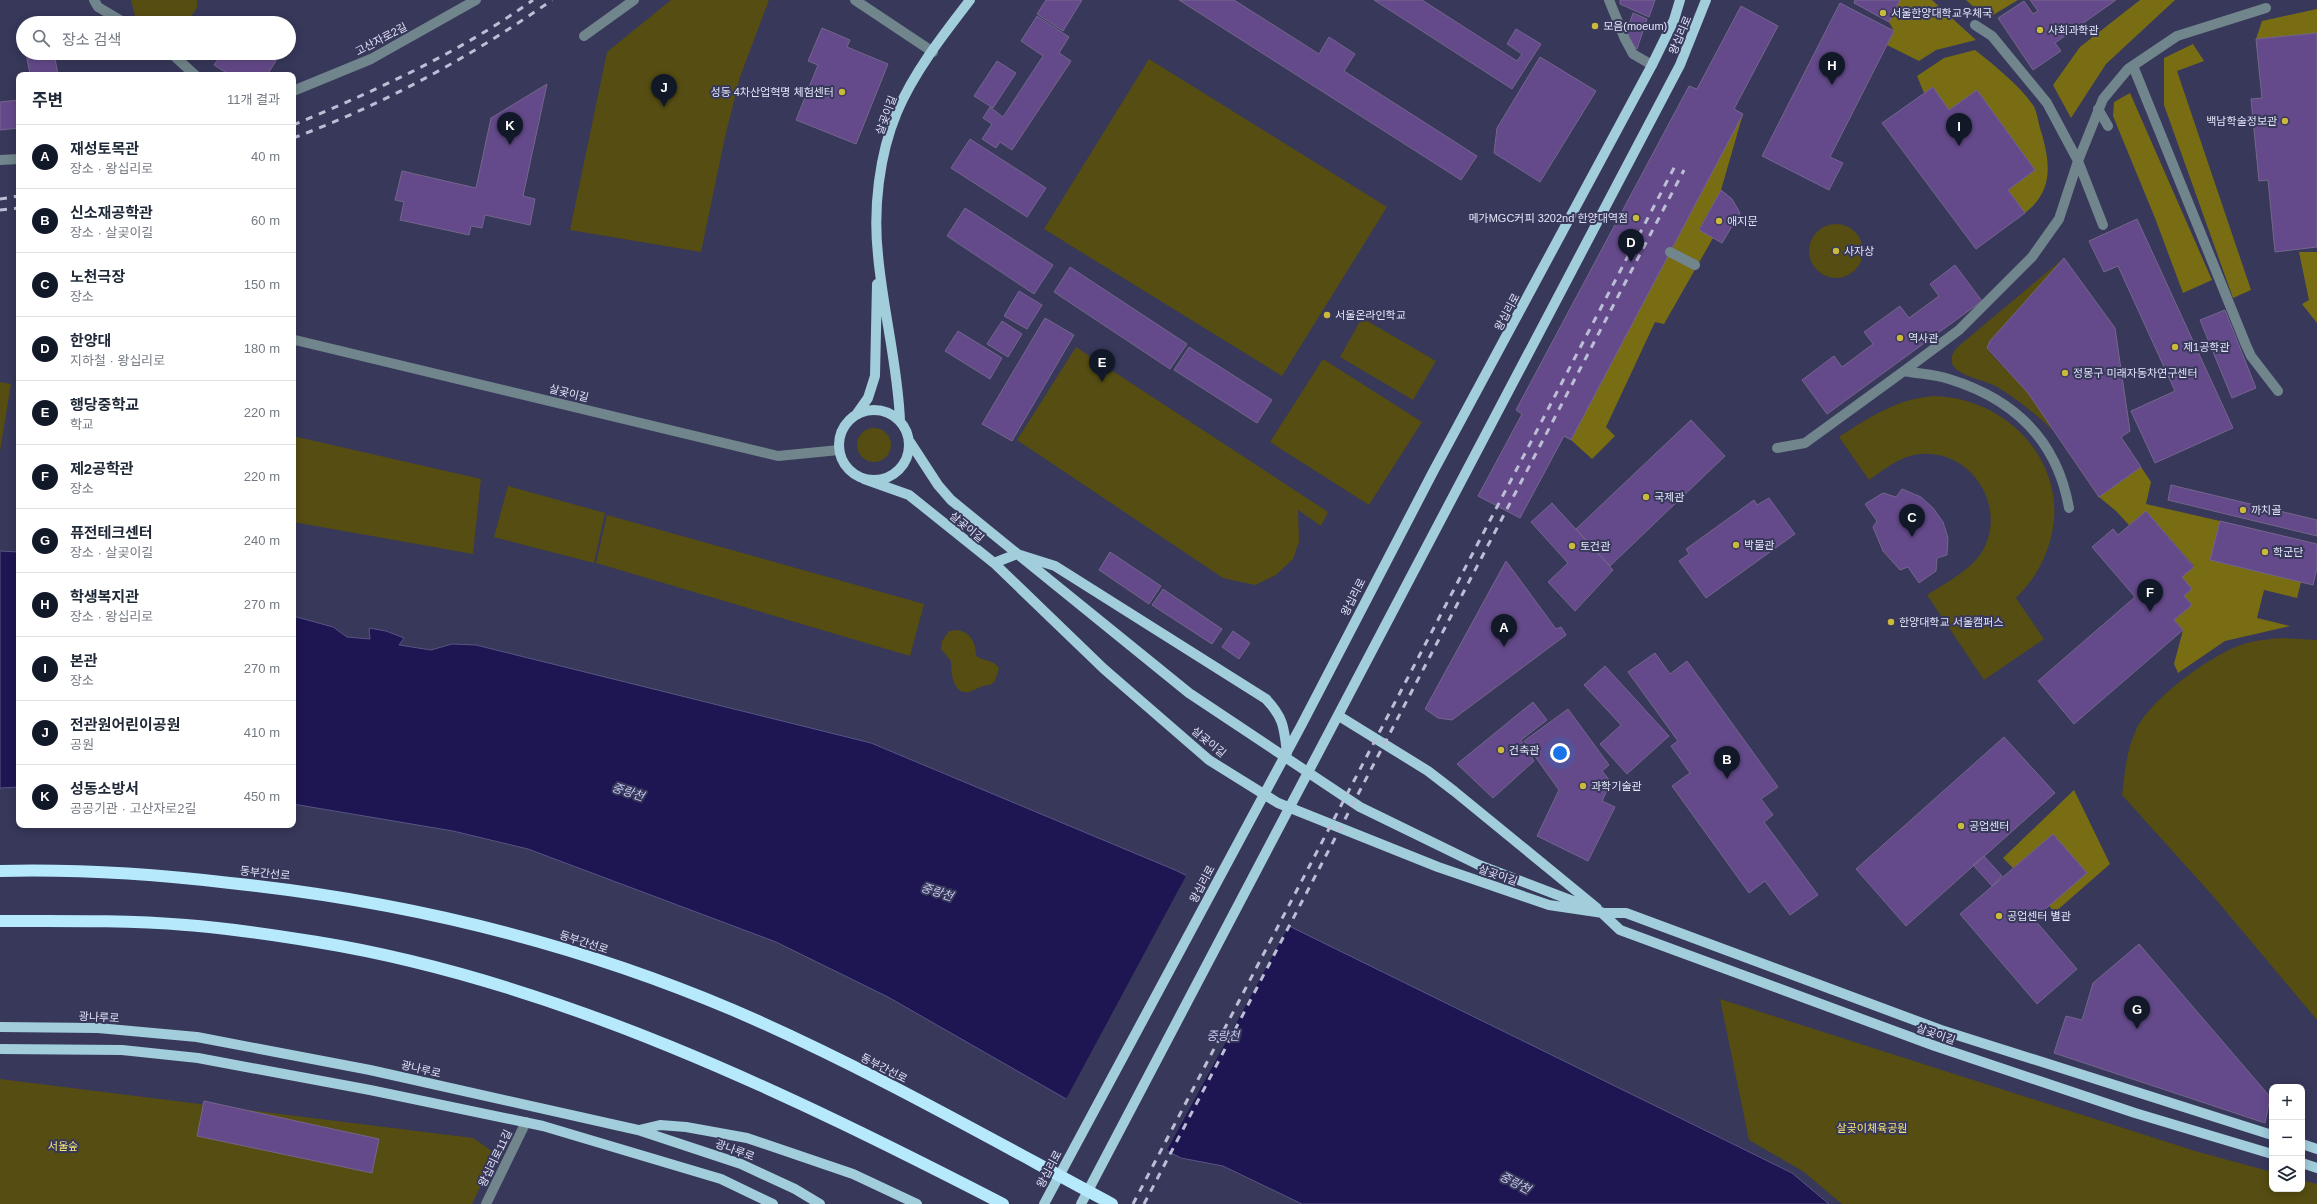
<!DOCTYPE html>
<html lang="ko">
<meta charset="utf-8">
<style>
body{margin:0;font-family:Arial,"Noto Sans KR",sans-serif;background:#f2f2f3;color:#1f2937}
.controls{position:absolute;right:12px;bottom:12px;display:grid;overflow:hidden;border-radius:8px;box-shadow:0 2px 10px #0003}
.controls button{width:36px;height:36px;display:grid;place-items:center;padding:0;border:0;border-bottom:1px solid #e0e1e3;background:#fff;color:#1f2937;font:20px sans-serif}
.you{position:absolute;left:1560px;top:753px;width:14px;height:14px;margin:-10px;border:3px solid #fff;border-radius:50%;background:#1a73e8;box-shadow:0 0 0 6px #1a73e833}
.badge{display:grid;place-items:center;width:26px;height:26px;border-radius:50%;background:#111827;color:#fff;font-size:13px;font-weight:700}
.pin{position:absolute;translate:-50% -33px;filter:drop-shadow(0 1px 2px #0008)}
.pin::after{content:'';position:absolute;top:21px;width:14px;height:12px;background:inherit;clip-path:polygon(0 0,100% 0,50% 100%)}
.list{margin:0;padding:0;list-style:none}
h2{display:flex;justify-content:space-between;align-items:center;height:52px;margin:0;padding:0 16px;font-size:17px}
h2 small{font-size:13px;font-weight:400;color:#747a83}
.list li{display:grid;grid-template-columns:26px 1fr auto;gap:12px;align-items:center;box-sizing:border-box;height:64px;padding:0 16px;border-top:1px solid #e0e1e3}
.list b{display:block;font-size:15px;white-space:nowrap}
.list p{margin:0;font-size:13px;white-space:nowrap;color:#747a83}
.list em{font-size:13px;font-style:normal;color:#747a83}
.icon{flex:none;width:22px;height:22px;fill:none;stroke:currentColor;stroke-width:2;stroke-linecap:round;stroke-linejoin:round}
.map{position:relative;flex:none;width:2317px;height:1204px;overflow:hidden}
.search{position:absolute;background:#fff;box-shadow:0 2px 10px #0003;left:16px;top:16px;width:280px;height:44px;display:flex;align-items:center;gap:10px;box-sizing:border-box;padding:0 14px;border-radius:22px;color:#747a83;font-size:15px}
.panel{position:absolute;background:#fff;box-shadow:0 2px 10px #0003;left:16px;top:72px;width:280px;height:756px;border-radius:8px}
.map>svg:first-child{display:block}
</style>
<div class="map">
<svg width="2317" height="1204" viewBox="0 0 2317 1204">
<rect width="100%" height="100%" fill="#37385a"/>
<path fill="#554d12" d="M131,0H197V8L186,23H141L135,16Z
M671,0H769L740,77L725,137L701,252L570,230L607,52Z
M1149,59L1387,207L1282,376L1044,229Z
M1809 251a27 27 0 1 1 54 0a27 27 0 1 1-54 0Z
M2064,258L1990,341L1987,347L1990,353L2028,393L2053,430C2036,415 2019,400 1999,388C1986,380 1964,378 1954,367C1948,359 1954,350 1960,345Z
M1362,318L1436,361L1413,400L1340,357Z
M1076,347L1328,512L1321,526L1298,510L1299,542L1293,559L1276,575L1255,585L1223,578L1017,440Z
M1323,359L1422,422L1369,505L1270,442Z
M0,382L11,384L0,451Z
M1934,396C2014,398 2078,474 2046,553C2039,571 2029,585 2016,598L2044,639L1984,680L1927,595C1944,584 1967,572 1980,555C2010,510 1973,449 1920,454C1900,456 1885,469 1869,480L1839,437C1870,417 1896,399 1934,396Z
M857 445a17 17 0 1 1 34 0a17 17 0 1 1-34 0Z
M293,436L481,479L473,554L293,522Z
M508,486L605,513L594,563L494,537Z
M607,515L924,604L910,656L596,563Z
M958,630C971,633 976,643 976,656C985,662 993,659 999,668L995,681L990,685C981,685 976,690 969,692C952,695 951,671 951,661L941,649L942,641L949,631Z
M2283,638L2317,640V1020L2213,896L2122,795C2125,773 2126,751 2136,730C2150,699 2214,652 2247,643C2258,640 2271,639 2283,638Z
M1720,999L2195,1151L2272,1172V1189H2302V1180L2317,1184V1204H1842L1804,1172L1749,1140Z
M0,1079L473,1138L496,1154L472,1204H0Z"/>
<path fill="#796d14" d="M1900,0H1932L1976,40L1936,50L1919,61L1887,45L1894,31L1889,22Z
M1966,0H2018L1993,15L1985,17Z
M2140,0H2175L2106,64L2071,118L2053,85L2080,47Z
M2317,9V33L2256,39L2262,21Z
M2193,44L2204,61L2177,71L2251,290L2233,298L2164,105V58Z
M1975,50C1994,65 2019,85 2033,105C2037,111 2038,121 2040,128C2050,161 2055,190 2025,213L2008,190L2035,170L1977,90L1949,110L1933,87L1924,93L1917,76L1944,58Z
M2130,93L2212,280L2183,293L2155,218L2113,116L2114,102Z
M1743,114L1721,190L1699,229L1713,238L1664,324L1655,322L1606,427L1615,436L1592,459L1571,440Z
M2299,252H2317V323L2302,304L2309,300Z
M2141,467L2151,482L2146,504L2220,521L2210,560L2301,582L2297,598L2264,590L2257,618L2290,626L2225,641L2178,673L2174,664L2183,630L2174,620L2192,605L2184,596L2192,589L2182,577L2194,566L2146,511L2129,525L2116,511L2099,497Z
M2074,790L2110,864L2054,913L2049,905L2087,873L2053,834L2013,868L2003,858Z"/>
<path fill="#1d1652" stroke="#585484" d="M0,551L19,552V787L0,788Z
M293,616L333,627L347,637L370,639L369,628L386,631L404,638L399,645L431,650L452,644L476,645L871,743L1175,870L1792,1173L1829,1204H1302L1223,1166L1181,1158L1068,1100L888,997L776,942L528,849L453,831L293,804Z"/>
<path fill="#37385a" d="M1187,874L1290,924L1166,1152L1065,1101Z"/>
<path fill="#644a8a" stroke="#74668b" d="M1046,0H1082L1063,31L1037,14Z
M1179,0H1234L1319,54L1329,37L1355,54L1344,71L1477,156L1461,180Z
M1374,0H1422L1517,61L1522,54L1507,44L1516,29L1541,44L1512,89Z
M1620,0H1655L1649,17L1620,4Z
M1855,0H1900L1889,22L1854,3Z
M2030,0H2116L2055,43L2061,51L2033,70L1998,18L2024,1L2033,14L2038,11Z
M1840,3L1894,31L1830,157L1843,163L1829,190L1762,156Z
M1741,6L1778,26L1734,109L1743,114L1571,440L1564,436L1520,518L1478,496L1522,414L1516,410L1689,86L1697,89Z
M1633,13L1647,19L1637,49L1625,36Z
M1037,16L1069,37L1059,53L1071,61L1012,150L1000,142L996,148L982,139L992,124L983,118L990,107L1003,117L1043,56L1021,41Z
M822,28L850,40L847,47L888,64L856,144L796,120L818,65L808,61Z
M2317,33V247L2275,252L2268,180L2259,181L2251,99L2262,98L2256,39Z
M26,53H54L58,75H30Z
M216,53H265L276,61L267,75H249L246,73L244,75H230L214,65L220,56Z
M1540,57L1596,91L1540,182L1494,153L1497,128Z
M997,61L1016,73L993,108L974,96Z
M547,84L523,196L535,199L530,225L485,215L482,228L471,226L469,235L400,220L404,202L395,200L402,171L476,188L491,118Z
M1933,87L1949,110L1977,90L2035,170L2008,190L2025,213L1976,249L1882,123Z
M19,100V128L0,130V102Z
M970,139L1046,188L1027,217L951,168Z
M1721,190L1732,199L1740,213L1722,243L1699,230Z
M965,208L1053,265L1034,294L947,236Z
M2137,219L2233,428L2155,463L2131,411L2175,391L2118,266L2104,272L2089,241Z
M2064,258L2115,328L2130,431L2121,437L2141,467L2099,497L2028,393L1987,348L1990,341Z
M1955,265L1982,301L1827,414L1802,380L1834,356L1842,367L1873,344L1864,332L1900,306L1909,318L1939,296L1930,284Z
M1070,267L1187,344L1170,369L1054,292Z
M1019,291L1042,305L1027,329L1004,316Z
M2225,310L2256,388L2232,398L2200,320Z
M1045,318L1074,335L1012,441L982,424Z
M1002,321L1022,334L1008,357L987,344Z
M958,331L1002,358L990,379L945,351Z
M1189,347L1272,400L1257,423L1174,370Z
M1691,420L1725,456L1610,566L1576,529Z
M2171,485L2317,520V536L2168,500Z
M1902,489L1921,497L1933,508L1943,522L1948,538L1947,555L1937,558L1936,571L1919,583L1908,567L1900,570L1883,551L1873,527L1877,521L1865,504L1883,493L1896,497Z
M1769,498L1795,534L1706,598L1679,561L1689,554L1686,549L1754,500L1757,505Z
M1552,503L1613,570L1575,611L1548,582L1568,563L1531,522Z
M2146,511L2194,567L2182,577L2192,589L2184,596L2192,605L2174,620L2183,630L2074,724L2038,681L2135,597L2092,547L2113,529L2118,535Z
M2220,521L2317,544V568L2313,585L2210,560Z
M1110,552L1161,586L1149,604L1099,570Z
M1506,561L1556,629L1561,627L1566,635L1452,720L1438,718L1425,709Z
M1163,589L1222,629L1212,644L1152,605Z
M1233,631L1250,643L1239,659L1222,647Z
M1655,653L1670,674L1687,661L1778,787L1761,799L1773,815L1764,822L1818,895L1790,915L1765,881L1749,893L1672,786L1690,773L1671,746L1678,741L1628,672Z
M1605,666L1669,736L1627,774L1600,744L1621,725L1584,685Z
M1533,702L1547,720L1521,740L1534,761L1493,798L1457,764Z
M1568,709L1609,765L1602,771L1611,782L1602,801L1615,807L1588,861L1537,836L1559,790L1524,741Z
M2004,737L2055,793L1906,926L1856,869Z
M2053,834L2087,873L2034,919L2077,969L2037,1004L1960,914Z
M1984,856L2002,876L1992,886L1973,865Z
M2139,944L2272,1099L2269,1103L2265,1123L2054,1053L2066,1016L2082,1020L2093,983Z
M204,1101L379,1139L372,1173L197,1136Z"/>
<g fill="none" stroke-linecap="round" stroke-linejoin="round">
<path stroke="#71858c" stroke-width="10" d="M94,0L98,7L125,23
M855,0L933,52
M1609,0L1625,39L1633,54L1652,65
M1975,25L1992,36L2047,103L2078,161L2103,225
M584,36L634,0
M171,53L195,75
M2133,66L2246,345L2251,356L2278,391
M293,91L371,59L476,0
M2098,109L2108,126
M0,160L19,159
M1670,252L1695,265
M295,340L778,456L839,450
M1904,371C1919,374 1935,374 1949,379C2014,399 2057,440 2069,508
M1777,448L1805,443L1904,371L1959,330L2032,257L2059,219L2078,161L2103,99L2128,69L2177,36L2266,8
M486,1204L526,1122"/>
<path stroke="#a2cddb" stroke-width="10" d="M839 445a35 35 0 1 1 70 0a35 35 0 1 1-70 0Z
M856,415L868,398L875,376L877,284
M900,421C898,366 883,311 878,255C873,209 879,155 897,112C914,72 943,35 970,0
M910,442L938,485L951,500L1189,693L1360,807L1479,865L1586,906
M864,479L909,495L994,563L1104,669L1209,760L1278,803L1438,867L1549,905L1603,913H1626L1941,1030L2272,1135
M994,563L1017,554L1055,566L1266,699C1284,718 1284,728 1287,753
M1339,716L1428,771L1454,791L1597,908
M1601,912L1620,930L1935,1046L2135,1113L2272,1154
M0,1027L98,1028L197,1037L370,1070L638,1130L741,1164L795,1189L820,1204
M0,1049L122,1050L198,1058L370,1090L543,1126L721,1179L773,1204
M639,1130L660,1125L686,1127L747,1138L853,1174L917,1204
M2302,1144L2317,1149
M2302,1163L2317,1168
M1044,1204L1302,724L1433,472L1652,65L1674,20L1680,0
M1081,1204L1680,65L1706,0"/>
<path stroke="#b6e9fb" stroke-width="12" d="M0,871C77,869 153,874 230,883C403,901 573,942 733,1010C863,1066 987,1137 1112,1204
M0,921C62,921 124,920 186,925C229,928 274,935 317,942C557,981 789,1094 1003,1204"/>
<path stroke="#bcbed6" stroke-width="3" stroke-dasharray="7 7" stroke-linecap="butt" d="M293,125C377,90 459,53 533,0
M293,138C385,104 472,56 552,0
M0,199L19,196
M0,210L19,208
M1133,1204L1675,166
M1144,1204L1684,170"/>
</g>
<g fill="#cbba39" stroke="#37385a" stroke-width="1.5">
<circle cx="1883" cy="13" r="4"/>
<circle cx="1595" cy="26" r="4"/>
<circle cx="2040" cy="30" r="4"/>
<circle cx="842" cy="92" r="4"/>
<circle cx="2285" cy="121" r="4"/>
<circle cx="1636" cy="218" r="4"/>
<circle cx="1719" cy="221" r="4"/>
<circle cx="1836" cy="251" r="4"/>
<circle cx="1327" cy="315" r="4"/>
<circle cx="1900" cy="338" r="4"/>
<circle cx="2175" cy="347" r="4"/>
<circle cx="2065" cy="373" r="4"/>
<circle cx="1646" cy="497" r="4"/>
<circle cx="2243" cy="510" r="4"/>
<circle cx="1736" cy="545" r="4"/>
<circle cx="1572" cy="546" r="4"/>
<circle cx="2265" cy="552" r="4"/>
<circle cx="1891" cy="622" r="4"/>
<circle cx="1501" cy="750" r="4"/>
<circle cx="1583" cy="786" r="4"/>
<circle cx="1961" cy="826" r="4"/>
<circle cx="1999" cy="916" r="4"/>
</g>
<g text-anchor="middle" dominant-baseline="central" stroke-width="4" stroke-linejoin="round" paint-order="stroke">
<g font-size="11" fill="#e2e4f9" stroke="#37385a" text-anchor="start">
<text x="1891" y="13">서울한양대학교우체국</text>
<text x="1603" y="26">모음(moeum)</text>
<text x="2048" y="30">사회과학관</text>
<text x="834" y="92" text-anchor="end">성동 4차산업혁명 체험센터</text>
<text x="2277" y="121" text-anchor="end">백남학술정보관</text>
<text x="1628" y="218" text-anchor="end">메가MGC커피 3202nd 한양대역점</text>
<text x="1727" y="221">애지문</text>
<text x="1844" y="251">사자상</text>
<text x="1335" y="315">서울온라인학교</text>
<text x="1908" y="338">역사관</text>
<text x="2183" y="347">제1공학관</text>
<text x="2073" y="373">정몽구 미래자동차연구센터</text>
<text x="1654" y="497">국제관</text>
<text x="2251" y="510">까치골</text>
<text x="1744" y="545">박물관</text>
<text x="1580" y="546">토건관</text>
<text x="2273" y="552">학군단</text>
<text x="1899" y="622">한양대학교 서울캠퍼스</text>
<text x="1509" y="750">건축관</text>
<text x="1591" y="786">과학기술관</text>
<text x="1969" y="826">공업센터</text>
<text x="2007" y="916">공업센터 별관</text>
</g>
<g font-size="11" fill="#e2e4f9" stroke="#37385a">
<text transform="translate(1680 35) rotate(-67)">왕십리로</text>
<text transform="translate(381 39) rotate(-28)">고산자로2길</text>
<text transform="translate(886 115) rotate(-70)">살곶이길</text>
<text transform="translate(1507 312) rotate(-62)">왕십리로</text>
<text transform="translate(569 393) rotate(14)">살곶이길</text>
<text transform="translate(967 527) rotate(39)">살곶이길</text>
<text transform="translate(1353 597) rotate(-63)">왕십리로</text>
<text transform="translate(1209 742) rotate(39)">살곶이길</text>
<text transform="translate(265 873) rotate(6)">동부간선로</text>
<text transform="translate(1498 875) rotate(19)">살곶이길</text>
<text transform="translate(1202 884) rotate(-62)">왕십리로</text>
<text transform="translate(584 942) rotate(18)">동부간선로</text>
<text transform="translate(99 1017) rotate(3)">광나루로</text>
<text transform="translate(1936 1034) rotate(19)">살곶이길</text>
<text transform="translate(884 1068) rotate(27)">동부간선로</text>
<text transform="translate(421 1069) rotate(13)">광나루로</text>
<text transform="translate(735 1150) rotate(20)">광나루로</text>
<text transform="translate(495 1158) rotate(-64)">왕십리로11길</text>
<text transform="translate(1049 1169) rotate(-62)">왕십리로</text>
</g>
<g font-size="11" fill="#f5e575" stroke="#37385a">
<text x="1872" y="1128">살곶이체육공원</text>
<text x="63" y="1146">서울숲</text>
</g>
<g font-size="12" font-style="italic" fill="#c6caf0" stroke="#37385a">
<text transform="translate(628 792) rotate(18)">중랑천</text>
<text transform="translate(937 892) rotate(18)">중랑천</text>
<text x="1223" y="1036">중랑천</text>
<text transform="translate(1515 1183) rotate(27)">중랑천</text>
</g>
</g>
</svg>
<div class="controls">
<button>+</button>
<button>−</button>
<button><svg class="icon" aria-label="layers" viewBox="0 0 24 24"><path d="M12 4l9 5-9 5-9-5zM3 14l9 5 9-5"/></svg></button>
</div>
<div class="you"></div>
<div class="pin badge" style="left:1504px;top:647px">A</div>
<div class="pin badge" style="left:1727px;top:779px">B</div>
<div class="pin badge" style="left:1912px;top:537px">C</div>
<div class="pin badge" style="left:1631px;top:262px">D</div>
<div class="pin badge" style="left:1102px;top:382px">E</div>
<div class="pin badge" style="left:2150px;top:612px">F</div>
<div class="pin badge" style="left:2137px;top:1029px">G</div>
<div class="pin badge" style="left:1832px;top:85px">H</div>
<div class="pin badge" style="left:1959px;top:146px">I</div>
<div class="pin badge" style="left:664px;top:107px">J</div>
<div class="pin badge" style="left:510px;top:145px">K</div>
<div class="search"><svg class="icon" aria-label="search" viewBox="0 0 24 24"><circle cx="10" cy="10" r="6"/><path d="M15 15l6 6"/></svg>장소 검색</div>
<section class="panel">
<h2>주변<small>11개 결과</small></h2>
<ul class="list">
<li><span class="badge">A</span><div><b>재성토목관</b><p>장소 · 왕십리로</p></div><em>40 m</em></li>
<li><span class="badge">B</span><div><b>신소재공학관</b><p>장소 · 살곶이길</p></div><em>60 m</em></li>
<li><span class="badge">C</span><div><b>노천극장</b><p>장소</p></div><em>150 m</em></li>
<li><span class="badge">D</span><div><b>한양대</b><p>지하철 · 왕십리로</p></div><em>180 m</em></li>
<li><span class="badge">E</span><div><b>행당중학교</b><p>학교</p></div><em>220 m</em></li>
<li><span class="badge">F</span><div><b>제2공학관</b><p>장소</p></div><em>220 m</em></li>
<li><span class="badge">G</span><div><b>퓨전테크센터</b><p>장소 · 살곶이길</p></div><em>240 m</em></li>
<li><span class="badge">H</span><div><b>학생복지관</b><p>장소 · 왕십리로</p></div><em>270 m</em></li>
<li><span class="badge">I</span><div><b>본관</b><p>장소</p></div><em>270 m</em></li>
<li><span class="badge">J</span><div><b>전관원어린이공원</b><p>공원</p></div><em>410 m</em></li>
<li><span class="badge">K</span><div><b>성동소방서</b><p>공공기관 · 고산자로2길</p></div><em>450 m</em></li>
</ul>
</section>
</div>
